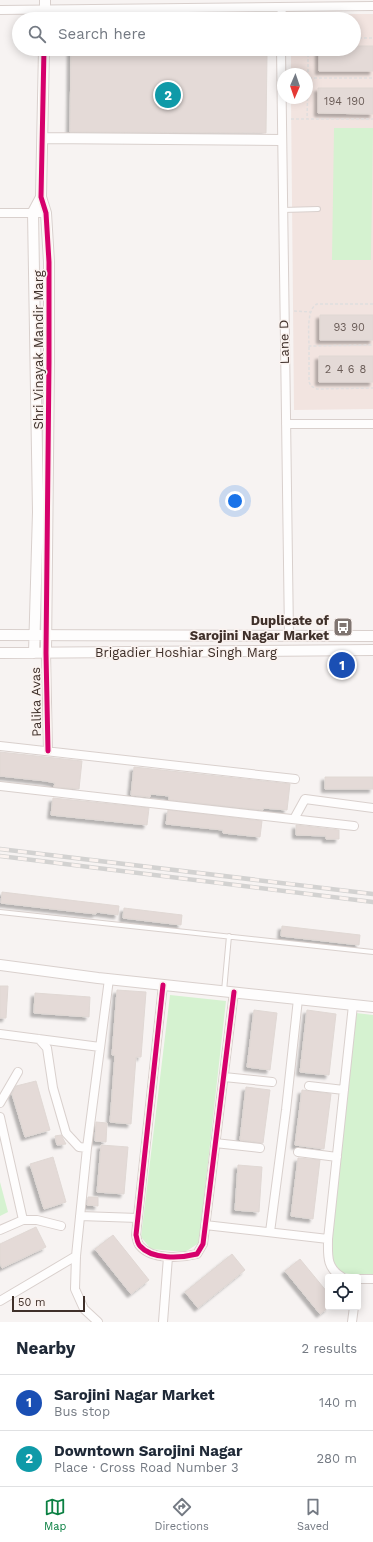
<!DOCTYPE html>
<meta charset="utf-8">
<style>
body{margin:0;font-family:"Work Sans",sans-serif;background:#f6f6f7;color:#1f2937}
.controls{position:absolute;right:12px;bottom:12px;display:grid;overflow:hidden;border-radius:4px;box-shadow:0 2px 10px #0003}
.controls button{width:36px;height:36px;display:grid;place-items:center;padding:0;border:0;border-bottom:1px solid #e0e1e3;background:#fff;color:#1f2937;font:20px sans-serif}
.compass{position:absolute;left:277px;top:68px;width:36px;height:36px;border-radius:50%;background:#fff;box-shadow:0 2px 10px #0003;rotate:182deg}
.scale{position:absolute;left:12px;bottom:10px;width:73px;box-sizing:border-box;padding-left:4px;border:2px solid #3f302a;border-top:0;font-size:11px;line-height:14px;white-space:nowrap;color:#3f302a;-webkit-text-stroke:3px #faf2ef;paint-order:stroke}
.you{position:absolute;left:235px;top:501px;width:14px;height:14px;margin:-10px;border:3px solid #fff;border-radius:50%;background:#1a73e8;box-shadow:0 0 0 6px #1a73e833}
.badge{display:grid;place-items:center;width:26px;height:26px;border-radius:50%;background:#0b8043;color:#fff;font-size:13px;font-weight:700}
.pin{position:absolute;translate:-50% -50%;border:2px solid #fff;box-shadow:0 1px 4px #0006}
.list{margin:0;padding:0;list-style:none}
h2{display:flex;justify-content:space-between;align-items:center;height:52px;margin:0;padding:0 16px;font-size:17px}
h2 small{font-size:13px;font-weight:400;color:#747a83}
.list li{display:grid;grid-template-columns:26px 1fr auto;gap:12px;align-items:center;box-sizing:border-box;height:56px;padding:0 16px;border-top:1px solid #e0e1e3}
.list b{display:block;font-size:15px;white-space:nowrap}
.list p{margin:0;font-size:13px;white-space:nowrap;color:#747a83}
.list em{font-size:13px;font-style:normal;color:#747a83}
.icon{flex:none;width:22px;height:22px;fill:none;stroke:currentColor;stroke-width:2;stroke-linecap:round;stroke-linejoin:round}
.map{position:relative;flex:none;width:373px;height:1322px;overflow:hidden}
.search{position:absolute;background:#fff;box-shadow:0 2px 10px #0003;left:12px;right:12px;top:12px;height:44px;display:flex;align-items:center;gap:10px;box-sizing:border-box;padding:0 14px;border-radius:22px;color:#747a83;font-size:15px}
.sheet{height:164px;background:#fff}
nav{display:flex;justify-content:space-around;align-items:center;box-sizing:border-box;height:56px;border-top:1px solid #e0e1e3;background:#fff;font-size:11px;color:#747a83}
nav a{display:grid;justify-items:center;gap:2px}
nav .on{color:#0b8043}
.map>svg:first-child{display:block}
</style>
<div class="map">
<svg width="373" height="1322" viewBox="0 0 373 1322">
<defs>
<filter id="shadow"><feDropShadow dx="-3.5" dy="3.5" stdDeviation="1" flood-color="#0004"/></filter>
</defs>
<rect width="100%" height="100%" fill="#f7f3f2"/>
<path fill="#f2e4e0" d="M291,14H373V409L294,410L291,98H307V74H291V49H354V19H291Z"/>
<path fill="#d5f2d0" d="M334,128H373L371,260H332Z
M170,995L226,1001L199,1243L185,1252L151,1249L141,1237Z
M356,1013L373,1015V1275L371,1276L342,1273L330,1258Z
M0,1182L8,1212L0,1216Z"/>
<path fill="#e4dad7" stroke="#e0d8d4" filter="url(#shadow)" d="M354,46H373V71H319V49H354Z
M71,49L267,55L266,133L70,132Z
M318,88H373V114L318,113Z
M320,315H373V340H320Z
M319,356H373V382H319Z
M0,752L82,761L79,789L54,787L55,783L46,781L0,776Z
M134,767L290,784L287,810L263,808V810L169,800V796L151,794L150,797L131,795Z
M325,777H373V789H325Z
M53,798L149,808L147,825L51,815Z
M168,810L262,821L260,837L223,833V830L166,824Z
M296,825L339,830V839H326V836L296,835Z
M2,892L119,906L118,915L96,912V914L1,903Z
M124,908L182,915L181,925L123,918Z
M282,926L360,935L359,945L281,936Z
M0,986H8L6,1018H0Z
M117,990L146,992L141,1057H136L131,1124L110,1122L115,1055H112Z
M35,993L90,997L89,1017L34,1013Z
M254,1010L277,1013L270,1070L247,1067Z
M307,1010L336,1014L329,1075L300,1072Z
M36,1081L50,1130L25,1137L12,1094L16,1086Z
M246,1087L270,1090L263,1143L240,1140Z
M302,1090L331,1094L324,1149L295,1145Z
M96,1122L107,1123L106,1142L95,1141Z
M61,1135L66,1144L57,1145L55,1136Z
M101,1145L128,1147L124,1194L97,1192Z
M53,1157L66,1202L44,1209L30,1164Z
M298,1158L320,1160L313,1219L291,1216Z
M238,1165L262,1167L259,1212L235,1210Z
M88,1197H98V1206L87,1205Z
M36,1227L46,1247L2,1268L0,1263V1244Z
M113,1235L149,1280L131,1294L95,1249Z
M232,1254L245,1270L198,1308L185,1292Z
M300,1259L328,1293V1308L320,1314L285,1271Z"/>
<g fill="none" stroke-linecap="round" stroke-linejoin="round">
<defs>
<path id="service" d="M283,210L318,209
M0,912L373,952
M224,991L229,936"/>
<path id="minor" d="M0,10L373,6
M281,19L282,7
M281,49L289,636
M0,213H46
M286,424H373
M46,653L48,751
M0,746L295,779
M0,786L354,826
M294,819L305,799L373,808
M163,985L136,1235C137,1238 137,1243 140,1246C152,1260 181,1258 197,1254L203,1244L234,992
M0,1034L100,1047
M39,1039L47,1048L53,1088L66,1133L79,1147L87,1148
M224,1077L272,1082
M309,1086L344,1090
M0,1103L18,1072
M0,1117L23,1220
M215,1143L260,1148
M298,1152L337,1157
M80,1216L138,1218
M205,1225L328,1239
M0,1230L23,1220H37L61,1226
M270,1232L286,1110L298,999
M342,1277C326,1268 328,1255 328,1239L353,1005
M358,1279H373
M0,1301L76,1256
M98,1322L84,1309L75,1289L76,1256L87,1148L109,979
M163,1322L168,1257
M352,1322L354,1307"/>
<path id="tertiary" d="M45,19V0
M44,49L41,197L46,213L49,262V362L46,653
M43,138L281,140
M0,635L373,636
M0,653L373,650
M34,653L38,512L33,212L41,197
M0,965L98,978L373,1007"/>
</defs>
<use href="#service" stroke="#d9d0cd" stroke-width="6"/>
<use href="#minor" stroke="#d9d0cd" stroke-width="10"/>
<use href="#tertiary" stroke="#d9d0cd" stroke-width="12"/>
<path stroke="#e0dede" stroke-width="1.5" stroke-dasharray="3 2" stroke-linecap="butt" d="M354,38H373
M308,49V78H373
M308,78L307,119H373
M291,119H307
M373,304H317C306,309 309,335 309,346L373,345
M294,311L310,312
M309,347V382L311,386L317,389L373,388"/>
<use href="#service" stroke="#fefdfd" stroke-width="4"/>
<use href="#minor" stroke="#fefdfd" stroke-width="8"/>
<use href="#tertiary" stroke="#fefdfd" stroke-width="10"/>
<defs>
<path id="rail" d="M0,849L373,894
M0,856L373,902"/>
</defs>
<use href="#rail" stroke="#d3d2d1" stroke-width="4.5"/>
<use href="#rail" stroke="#faf2ef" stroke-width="3" stroke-dasharray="9" stroke-linecap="butt"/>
<defs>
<path id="cycleway" d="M44,49L41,197L46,213L49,262V362L46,653L48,751
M163,985L136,1235C137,1238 137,1243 140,1246C152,1260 181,1258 197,1254L203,1244L234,992"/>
</defs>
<use href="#cycleway" stroke="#faf2ef" stroke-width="8"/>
<use href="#cycleway" stroke="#d6006c" stroke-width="5"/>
</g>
<defs>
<symbol id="bus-square" viewBox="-11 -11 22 22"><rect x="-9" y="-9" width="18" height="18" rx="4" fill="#7f7470" stroke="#faf2ef"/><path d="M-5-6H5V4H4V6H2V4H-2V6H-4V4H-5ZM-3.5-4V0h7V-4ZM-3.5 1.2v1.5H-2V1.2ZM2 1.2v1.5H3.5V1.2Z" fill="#fff"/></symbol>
</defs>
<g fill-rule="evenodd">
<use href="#bus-square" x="332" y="616" width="22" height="22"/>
</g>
<g text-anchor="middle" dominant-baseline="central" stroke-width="3" stroke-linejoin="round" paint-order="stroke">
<g font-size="11" fill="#6b5d58">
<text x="333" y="101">194</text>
<text x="356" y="101">190</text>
<text x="340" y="327">93</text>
<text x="358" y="327">90</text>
<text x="328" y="369">2</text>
<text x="340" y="369">4</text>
<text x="351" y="369">6</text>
<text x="363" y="369">8</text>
</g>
<g font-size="13" fill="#3f302a" stroke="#faf2ef">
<text transform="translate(284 342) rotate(-91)">Lane D</text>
<text transform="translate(38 350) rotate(-90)">Shri Vinayak Mandir Marg</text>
<text x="186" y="652">Brigadier Hoshiar Singh Marg</text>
<text transform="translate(36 702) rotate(-91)">Palika Avas</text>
</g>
<g font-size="13" font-weight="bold" fill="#3f302a" stroke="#faf2ef" text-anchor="end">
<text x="329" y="620">Duplicate of<tspan x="329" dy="15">Sarojini Nagar Market</tspan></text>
</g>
</g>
</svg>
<div class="controls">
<button><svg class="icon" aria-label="locate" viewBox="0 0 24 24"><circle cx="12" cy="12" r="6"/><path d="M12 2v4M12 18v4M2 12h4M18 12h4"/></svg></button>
</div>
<svg class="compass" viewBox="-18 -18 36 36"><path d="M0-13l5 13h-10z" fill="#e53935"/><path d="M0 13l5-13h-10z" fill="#747a83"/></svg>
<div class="scale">50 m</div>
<div class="you"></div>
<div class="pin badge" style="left:342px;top:665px;background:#1a4fb4">1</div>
<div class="pin badge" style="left:168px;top:95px;background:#0f9aa8">2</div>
<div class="search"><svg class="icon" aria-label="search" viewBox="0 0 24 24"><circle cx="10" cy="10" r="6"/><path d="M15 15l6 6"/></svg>Search here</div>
</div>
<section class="sheet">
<h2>Nearby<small>2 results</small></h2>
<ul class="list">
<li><span class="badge" style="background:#1a4fb4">1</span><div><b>Sarojini Nagar Market</b><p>Bus stop</p></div><em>140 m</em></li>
<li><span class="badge" style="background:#0f9aa8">2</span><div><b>Downtown Sarojini Nagar</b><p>Place · Cross Road Number 3</p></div><em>280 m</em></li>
</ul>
</section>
<nav>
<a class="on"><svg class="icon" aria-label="map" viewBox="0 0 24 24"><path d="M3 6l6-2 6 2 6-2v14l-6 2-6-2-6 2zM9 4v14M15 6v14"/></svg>Map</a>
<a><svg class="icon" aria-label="directions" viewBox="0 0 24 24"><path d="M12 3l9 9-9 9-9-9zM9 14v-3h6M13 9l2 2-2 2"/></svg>Directions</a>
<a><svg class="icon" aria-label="saved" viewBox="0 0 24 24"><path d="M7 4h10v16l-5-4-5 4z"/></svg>Saved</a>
</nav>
